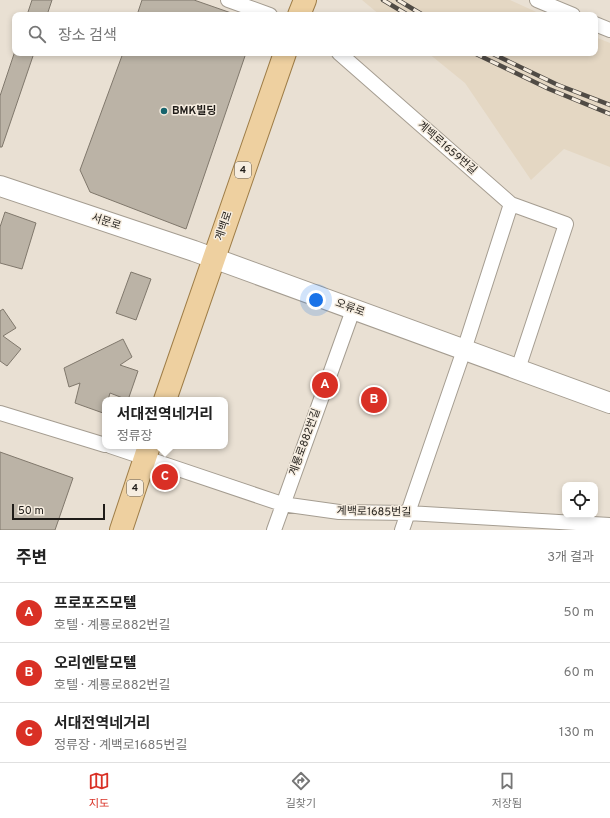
<!DOCTYPE html>
<html lang="ko">
<meta charset="utf-8">
<style>
body{margin:0;font-family:Overpass,"Noto Sans KR",sans-serif;background:#f2f2f2;color:#222}
.controls{position:absolute;right:12px;bottom:12px;display:grid;overflow:hidden;border-radius:8px;box-shadow:0 2px 6px #0003}
.controls button{width:36px;height:36px;display:grid;place-items:center;padding:0;border:0;border-bottom:1px solid #e0e0e0;background:#fff;color:#222;font:20px sans-serif}
.scale{position:absolute;left:12px;bottom:10px;width:93px;box-sizing:border-box;padding-left:4px;border:2px solid #1f1c18;border-top:0;font-size:11px;line-height:14px;white-space:nowrap;color:#1f1c18;-webkit-text-stroke:3px #f6ede0;paint-order:stroke}
.you{position:absolute;left:316px;top:300px;width:14px;height:14px;margin:-10px;border:3px solid #fff;border-radius:50%;background:#1a73e8;box-shadow:0 0 0 6px #1a73e833}
.badge{display:grid;place-items:center;width:26px;height:26px;border-radius:50%;background:#d93025;color:#fff;font-size:13px;font-weight:700}
.pin{position:absolute;translate:-50% -50%;border:2px solid #fff;box-shadow:0 1px 4px #0006}
.popup{position:absolute;left:102px;top:397px;width:126px;height:52px;box-sizing:border-box;display:grid;place-content:center;border-radius:8px;background:#fff;filter:drop-shadow(0 1px 3px #0005);font-size:13px;white-space:nowrap;color:#767676}
.popup b{font-size:15px;color:#222}
.popup::after{content:'';position:absolute;left:50%;top:100%;margin-left:-8px;border:8px solid transparent;border-top-color:#fff}
.list{margin:0;padding:0;list-style:none}
h2{display:flex;justify-content:space-between;align-items:center;height:52px;margin:0;padding:0 16px;font-size:17px}
h2 small{font-size:13px;font-weight:400;color:#767676}
.list li{display:grid;grid-template-columns:26px 1fr auto;gap:12px;align-items:center;box-sizing:border-box;height:60px;padding:0 16px;border-top:1px solid #e0e0e0}
.list b{display:block;font-size:15px;white-space:nowrap}
.list p{margin:0;font-size:13px;white-space:nowrap;color:#767676}
.list em{font-size:13px;font-style:normal;color:#767676}
.icon{flex:none;width:22px;height:22px;fill:none;stroke:currentColor;stroke-width:2;stroke-linecap:round;stroke-linejoin:round}
.map{position:relative;flex:none;width:610px;height:530px;overflow:hidden}
.search{position:absolute;background:#fff;box-shadow:0 2px 6px #0003;left:12px;right:12px;top:12px;height:44px;display:flex;align-items:center;gap:10px;box-sizing:border-box;padding:0 14px;border-radius:8px;color:#767676;font-size:15px}
.sheet{height:232px;background:#fff}
nav{display:flex;justify-content:space-around;align-items:center;box-sizing:border-box;height:56px;border-top:1px solid #e0e0e0;background:#fff;font-size:11px;color:#767676}
nav a{display:grid;justify-items:center;gap:2px}
nav .on{color:#d93025}
.map>svg:first-child{display:block}
</style>
<div class="map">
<svg width="610" height="530" viewBox="0 0 610 530">
<rect width="100%" height="100%" fill="#e9e0d3"/>
<path fill="#e4d7c3" d="M362,0H510L543,15H380Z
M595,37L610,43V167L564,149L531,180L465,83L428,53H595Z"/>
<path fill="#bbb3a6" stroke="#80786c" d="M32,0H52L47,15H27Z
M142,0H194L237,15H137Z
M15,51V53H34L2,147H0V96Z
M123,53H246L186,229L90,192L80,170Z
M5,212L36,223L22,269L0,263V227Z
M131,272L151,279L136,320L116,313Z
M3,309L16,328L3,336L21,349L7,366L0,361V311Z
M123,339L132,357L120,365L138,371L128,400L110,393L108,400H105L103,413L75,403L80,383L69,387L64,368Z
M0,452L73,478L55,530H0Z"/>
<g fill="none" stroke-linecap="round" stroke-linejoin="round">
<defs>
<path id="street" d="M228,0L270,15
M537,0L573,15
M595,24L610,30
M339,53L511,204L566,224L518,369
M0,413L105,445
M110,446L282,504L339,512L408,513L610,525
M274,530L353,310
M402,530L464,350L511,204"/>
<path id="secondary" d="M0,186L194,251L610,403"/>
<path id="primary" d="M299,15L305,0
M165,400L285,53
M121,530L149,446"/>
</defs>
<use href="#street" stroke="#a59d91" stroke-width="16"/>
<use href="#secondary" stroke="#a59d91" stroke-width="22"/>
<use href="#primary" stroke="#9e7d47" stroke-width="24"/>
<use href="#street" stroke="#fff" stroke-width="14"/>
<use href="#secondary" stroke="#fff" stroke-width="20"/>
<use href="#primary" stroke="#eed0a0" stroke-width="22"/>
<defs>
<path id="rail" d="M383,0L408,15
M398,0L423,15
M474,53L549,89L610,114
M491,53L558,85L610,105"/>
</defs>
<use href="#rail" stroke="#504b45" stroke-width="4.5"/>
<use href="#rail" stroke="#f6ede0" stroke-width="3" stroke-dasharray="9" stroke-linecap="butt"/>
</g>
<circle fill="#17646d" stroke="#f6ede0" stroke-width="1.5" cx="164" cy="111" r="4"/>
<g text-anchor="middle" dominant-baseline="central" stroke-width="3" stroke-linejoin="round" paint-order="stroke">
<g fill="#f6ede0" stroke="#605b54" stroke-width="1">
<rect x="235" y="162" width="16" height="16" rx="3"/>
<rect x="127" y="480" width="16" height="16" rx="3"/>
</g>
<g font-size="10" font-weight="bold" fill="#1f1c18">
<text x="243" y="170">4</text>
<text x="135" y="488">4</text>
</g>
<g font-size="11" font-weight="bold" fill="#1f1c18" stroke="#f6ede0" text-anchor="start">
<text x="172" y="111">BMK빌딩</text>
</g>
<g font-size="11" fill="#1f1c18" stroke="#f6ede0">
<text transform="translate(447 148) rotate(41)">계백로1659번길</text>
<text transform="translate(106 222) rotate(18)">서문로</text>
<text transform="translate(224 226) rotate(-71)">계백로</text>
<text transform="translate(350 308) rotate(20)">오류로</text>
<text transform="translate(305 442) rotate(-70)">계룡로882번길</text>
<text transform="translate(374 512) rotate(1)">계백로1685번길</text>
</g>
</g>
</svg>
<div class="controls">
<button><svg class="icon" aria-label="locate" viewBox="0 0 24 24"><circle cx="12" cy="12" r="6"/><path d="M12 2v4M12 18v4M2 12h4M18 12h4"/></svg></button>
</div>
<div class="scale">50 m</div>
<div class="you"></div>
<div class="pin badge" style="left:325px;top:385px">A</div>
<div class="pin badge" style="left:374px;top:400px">B</div>
<div class="pin badge" style="left:165px;top:477px">C</div>
<div class="popup"><b>서대전역네거리</b>정류장</div>
<div class="search"><svg class="icon" aria-label="search" viewBox="0 0 24 24"><circle cx="10" cy="10" r="6"/><path d="M15 15l6 6"/></svg>장소 검색</div>
</div>
<section class="sheet">
<h2>주변<small>3개 결과</small></h2>
<ul class="list">
<li><span class="badge">A</span><div><b>프로포즈모텔</b><p>호텔 · 계룡로882번길</p></div><em>50 m</em></li>
<li><span class="badge">B</span><div><b>오리엔탈모텔</b><p>호텔 · 계룡로882번길</p></div><em>60 m</em></li>
<li><span class="badge">C</span><div><b>서대전역네거리</b><p>정류장 · 계백로1685번길</p></div><em>130 m</em></li>
</ul>
</section>
<nav>
<a class="on"><svg class="icon" aria-label="map" viewBox="0 0 24 24"><path d="M3 6l6-2 6 2 6-2v14l-6 2-6-2-6 2zM9 4v14M15 6v14"/></svg>지도</a>
<a><svg class="icon" aria-label="directions" viewBox="0 0 24 24"><path d="M12 3l9 9-9 9-9-9zM9 14v-3h6M13 9l2 2-2 2"/></svg>길찾기</a>
<a><svg class="icon" aria-label="saved" viewBox="0 0 24 24"><path d="M7 4h10v16l-5-4-5 4z"/></svg>저장됨</a>
</nav>
